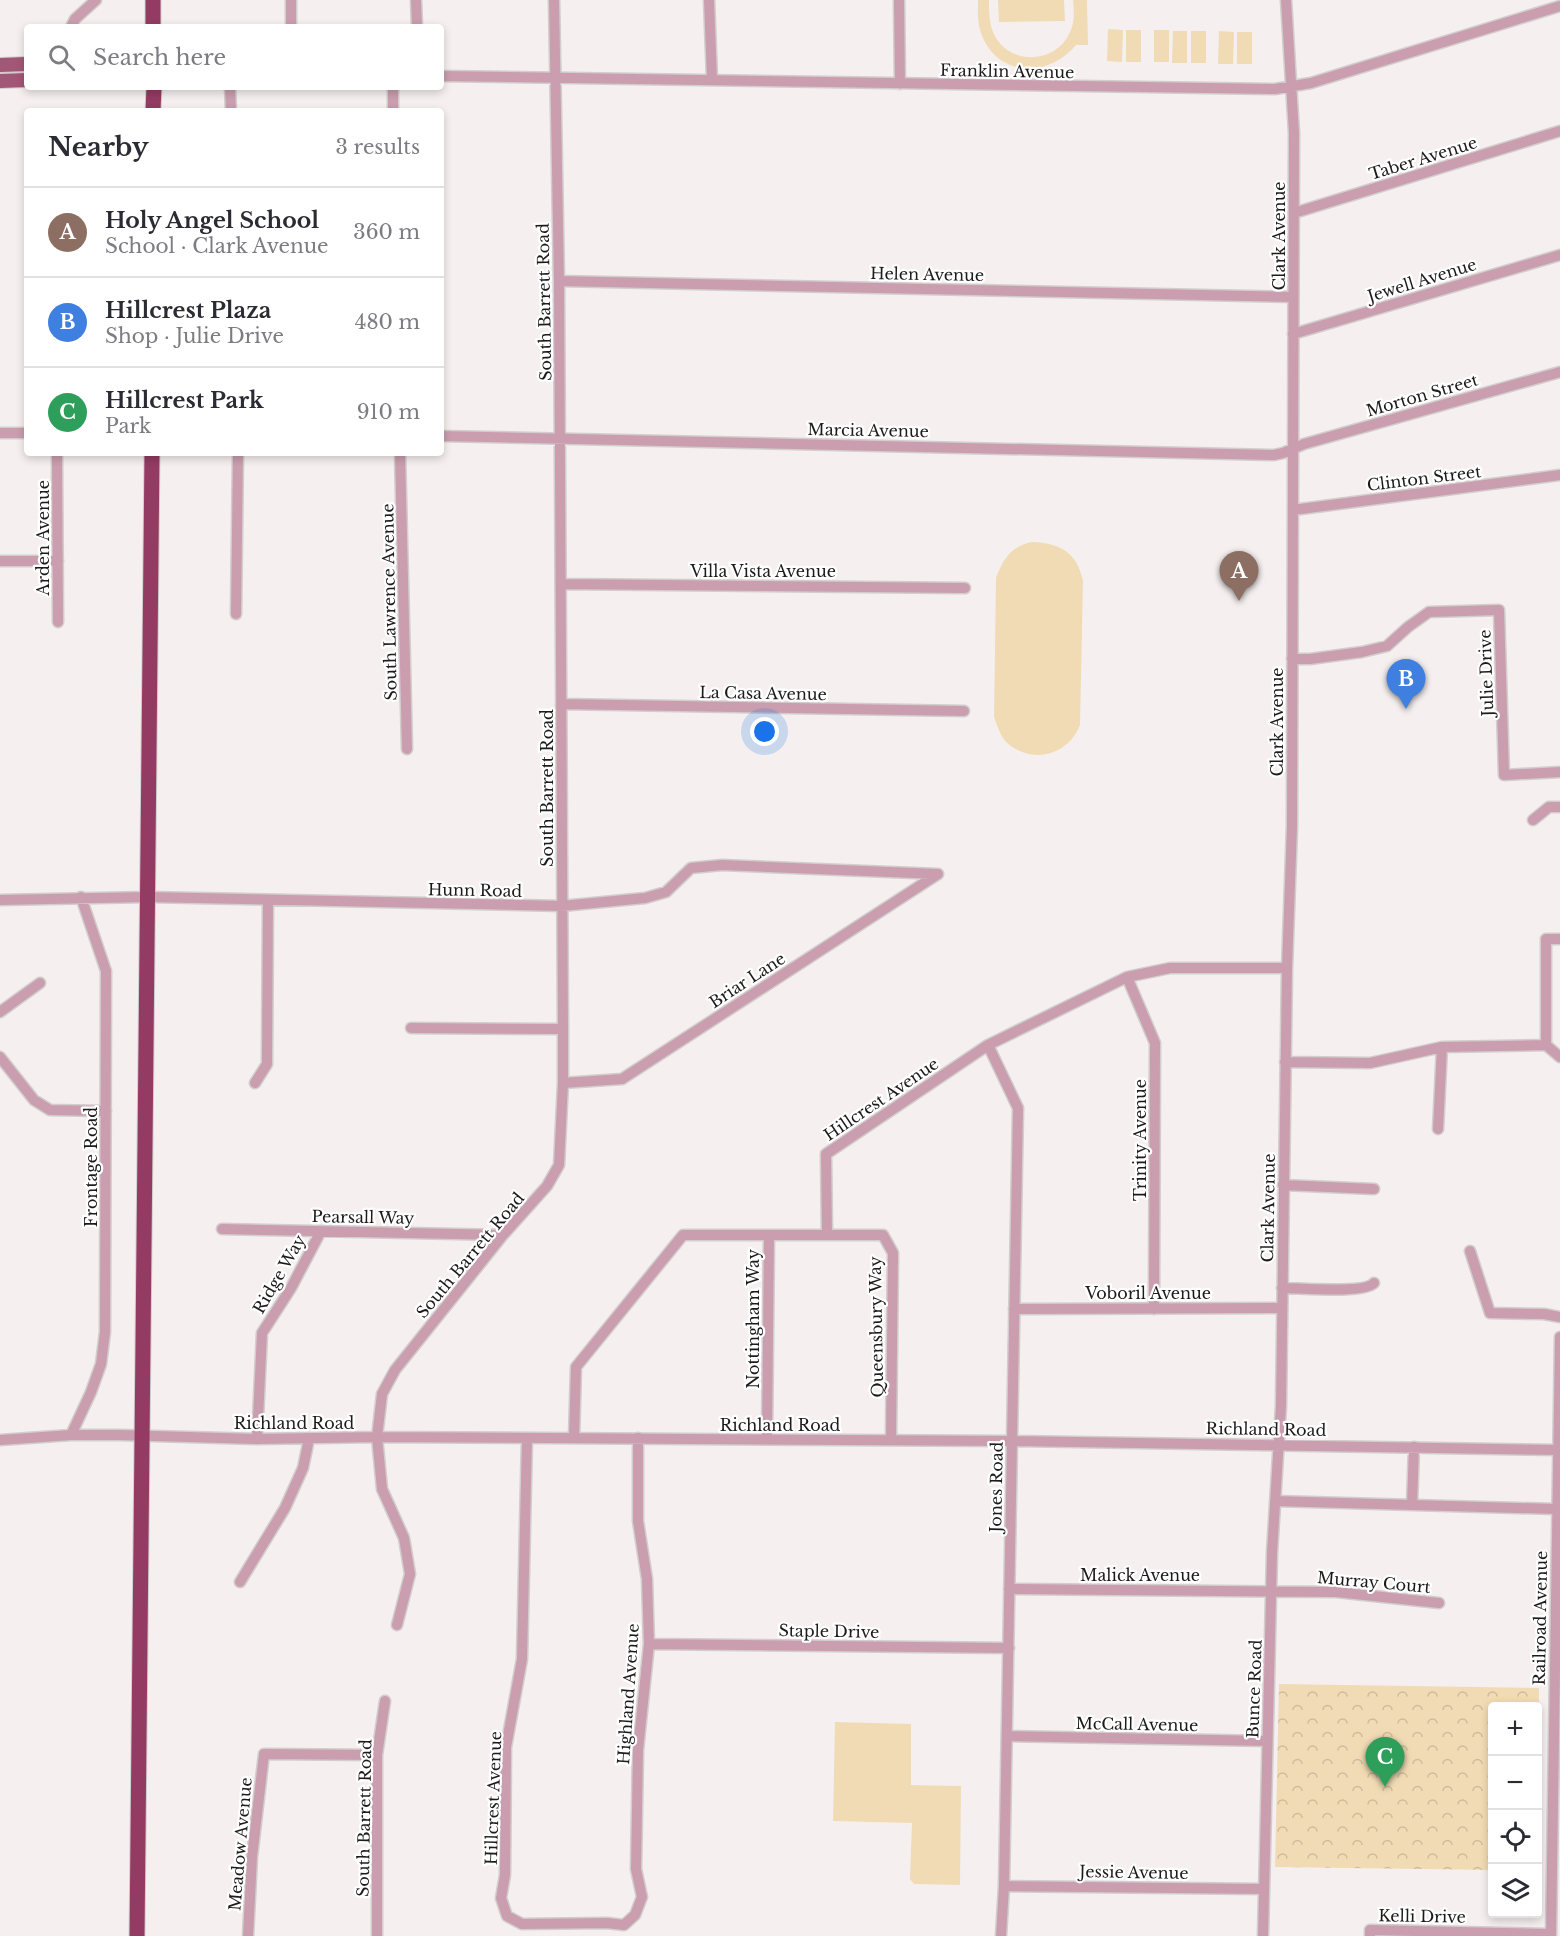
<!DOCTYPE html>
<meta charset="utf-8">
<style>
body{margin:0;font-family:"Libre Baskerville",serif;background:#f7f7f7;color:#2b2b33}
.controls{position:absolute;right:18px;bottom:18px;display:grid;overflow:hidden;border-radius:6px;box-shadow:0 3px 9px #0003}
.controls button{width:54px;height:54px;display:grid;place-items:center;padding:0;border:0;border-bottom:2px solid #e1e1e2;background:#fff;color:#2b2b33;font:30px sans-serif}
.you{position:absolute;left:765px;top:732px;width:21px;height:21px;margin:-15px;border:4px solid #fff;border-radius:50%;background:#1a73e8;box-shadow:0 0 0 9px #1a73e833}
.badge{display:grid;place-items:center;width:39px;height:39px;border-radius:50%;background:#111827;color:#fff;font-size:20px;font-weight:700}
.pin{position:absolute;translate:-50% -50px;filter:drop-shadow(0 2px 3px #0008)}
.pin::after{content:'';position:absolute;top:32px;width:21px;height:18px;background:inherit;clip-path:polygon(0 0,100% 0,50% 100%)}
.list{margin:0;padding:0;list-style:none}
h2{display:flex;justify-content:space-between;align-items:center;height:78px;margin:0;padding:0 24px;font-size:26px}
h2 small{font-size:20px;font-weight:400;color:#7c7c81}
.list li{display:grid;grid-template-columns:39px 1fr auto;gap:18px;align-items:center;box-sizing:border-box;height:90px;padding:0 24px;border-top:2px solid #e1e1e2}
.list b{display:block;font-size:22px;white-space:nowrap}
.list p{margin:0;font-size:20px;white-space:nowrap;color:#7c7c81}
.list em{font-size:20px;font-style:normal;color:#7c7c81}
.icon{flex:none;width:33px;height:33px;fill:none;stroke:currentColor;stroke-width:2;stroke-linecap:round;stroke-linejoin:round}
.map{position:relative;flex:none;width:1560px;height:1936px;overflow:hidden}
.search{position:absolute;background:#fff;box-shadow:0 3px 9px #0003;left:24px;top:24px;width:420px;height:66px;display:flex;align-items:center;gap:15px;box-sizing:border-box;padding:0 21px;border-radius:6px;color:#7c7c81;font-size:22px}
.panel{position:absolute;background:#fff;box-shadow:0 3px 9px #0003;left:24px;top:108px;width:420px;height:348px;border-radius:6px}
.map>svg:first-child{display:block}
</style>
<div class="map">
<svg width="1560" height="1936" viewBox="0 0 1560 1936">
<defs>
<pattern id="forest-crowns" width="20" height="18" patternUnits="userSpaceOnUse" patternTransform="scale(1.5)"><rect width="20" height="18" fill="#f1dbb4"/><path d="M2 6a3 3 0 1 1 6 0M12 15a3 3 0 1 1 6 0" fill="none" stroke="#cebb9a"/></pattern>
</defs>
<rect width="100%" height="100%" fill="#f5f0ef"/>
<path fill="#f1dbb4" d="M978,0H989C989,11 989,22 993,32C1007,66 1056,65 1070,32C1075,22 1074,11 1073,0H1087L1088,45H1076C1049,78 997,78 981,33C977,22 978,11 978,0Z
M998,0H1064L1065,21L999,22Z
M1108,29L1123,30L1122,62L1107,61Z
M1126,30H1141V62H1126Z
M1154,30H1169V62H1154Z
M1173,31H1187V63H1172Z
M1191,31H1206V63H1191Z
M1219,31L1234,32L1233,64H1218Z
M1237,32H1252V64H1237Z
M1032,542C1060,543 1077,552 1083,581L1080,725C1068,756 1031,765 1006,742C1000,735 997,725 994,717L996,578C1003,559 1011,546 1032,542Z
M835,1722L911,1724V1785L961,1786L960,1885L914,1884L910,1879L912,1823L833,1821Z"/>
<path fill="url(#forest-crowns)" d="M1279,1684L1539,1688L1538,1871V1706H1492V1870L1275,1867Z"/>
<g fill="none" stroke-linecap="round" stroke-linejoin="round">
<defs>
<path id="minor" d="M416,0L417,27
M709,0L712,79
M899,0L900,84
M71,27L75,19L96,0
M291,27V0
M441,76L1275,89L1311,83L1560,6
M230,87L231,111
M393,87V111
M1294,213L1560,131
M559,281L1293,297
M1293,334L1560,255
M0,433H27
M441,436L1274,455L1283,453L1304,444L1560,372
M57,453L58,622
M400,453L407,749
M1293,510L1560,475
M0,561H58
M561,584L965,588
M236,614L238,453
M1292,659H1310L1362,652L1387,646L1408,627L1429,612L1499,610L1504,775L1560,772
M561,704L964,711
M1533,820L1549,807H1560
M0,900L147,897L562,906L645,898L666,892L691,868L722,865L938,874
M1560,939H1546V1045L1560,1057
M1127,977L1155,1043L1154,1309
M0,1012L40,983
M411,1028L563,1029
M988,1045L1018,1108L1004,1886L1001,1936
M0,1057L34,1100L50,1110L106,1111
M1285,1062L1370,1063L1442,1047L1546,1045
M255,1083L267,1064L268,900
M563,1083L622,1079L938,874
M1438,1129L1442,1047
M1283,1185L1374,1189
M222,1229L503,1235
M827,1235L826,1154L988,1045L1127,977L1170,968H1287
M1470,1251L1490,1313L1544,1314L1560,1317
M1282,1288C1300,1288 1364,1294 1374,1283
M1014,1309L1282,1308
M71,1435L91,1392L101,1364L105,1332L106,971L81,897
M527,1438L522,1659L506,1747L505,1875L501,1898L507,1916L522,1924L607,1923L624,1925L635,1915L642,1897L636,1869L638,1750L649,1644L647,1579L638,1521V1438
M574,1438L576,1367L683,1235H883L893,1253L891,1440
M257,1439L262,1333L291,1288L321,1231
M767,1439L769,1235
M0,1440L71,1435H120L257,1439L377,1437L1012,1441L1560,1450
M1275,1501L1556,1509
M1412,1505L1414,1447
M240,1582L285,1508L303,1468L309,1439
M1009,1589L1336,1592L1439,1603
M397,1625L410,1574L404,1538L382,1489L377,1437L382,1394L395,1370L503,1235L547,1186L559,1165L563,1083V1029L559,281L554,0
M649,1644L1009,1648
M1007,1736L1267,1741
M1004,1886L1264,1889
M248,1936L252,1857L264,1754L377,1755
M377,1936V1755L385,1701
M1263,1936L1272,1553L1281,1406L1287,968L1292,826L1294,133L1286,0
M1370,1936V1930L1551,1934
M1551,1936L1560,1337"/>
<path id="major" d="M0,65L27,64
M0,81L27,80"/>
<path id="highway" d="M153,27V0
M153,111L154,87
M137,1936L152,453"/>
</defs>
<use href="#minor" stroke="#d2cecd" stroke-width="13"/>
<use href="#major" stroke="#d2cecd" stroke-width="16"/>
<use href="#highway" stroke="#d2cecd" stroke-width="17"/>
<use href="#minor" stroke="#ca9eae" stroke-width="10"/>
<use href="#major" stroke="#a35776" stroke-width="14"/>
<use href="#highway" stroke="#933b63" stroke-width="15"/>
</g>
<g text-anchor="middle" dominant-baseline="central" stroke-width="4.5" stroke-linejoin="round" paint-order="stroke">
<g font-size="16" fill="#1c1a1a" stroke="#fff">
<text transform="translate(1007 71) rotate(1)">Franklin Avenue</text>
<text transform="translate(1423 158) rotate(-17)">Taber Avenue</text>
<text transform="translate(1279 236) rotate(-90)">Clark Avenue</text>
<text transform="translate(927 274) rotate(1)">Helen Avenue</text>
<text transform="translate(1422 280) rotate(-17)">Jewell Avenue</text>
<text transform="translate(544 302) rotate(-91)">South Barrett Road</text>
<text transform="translate(1422 395) rotate(-16)">Morton Street</text>
<text transform="translate(868 430) rotate(1)">Marcia Avenue</text>
<text transform="translate(1424 478) rotate(-7)">Clinton Street</text>
<text transform="translate(43 538) rotate(-90)">Arden Avenue</text>
<text x="763" y="571">Villa Vista Avenue</text>
<text transform="translate(389 602) rotate(-91)">South Lawrence Avenue</text>
<text transform="translate(1486 673) rotate(-92)">Julie Drive</text>
<text transform="translate(763 693) rotate(1)">La Casa Avenue</text>
<text transform="translate(1277 722) rotate(-90)">Clark Avenue</text>
<text transform="translate(547 788) rotate(-90)">South Barrett Road</text>
<text transform="translate(475 890) rotate(1)">Hunn Road</text>
<text transform="translate(747 980) rotate(-33)">Briar Lane</text>
<text transform="translate(881 1099) rotate(-34)">Hillcrest Avenue</text>
<text transform="translate(1140 1140) rotate(-90)">Trinity Avenue</text>
<text transform="translate(91 1167) rotate(-90)">Frontage Road</text>
<text transform="translate(1268 1208) rotate(-89)">Clark Avenue</text>
<text transform="translate(363 1217) rotate(1)">Pearsall Way</text>
<text transform="translate(470 1255) rotate(-50)">South Barrett Road</text>
<text transform="translate(279 1274) rotate(-60)">Ridge Way</text>
<text x="1148" y="1293">Voboril Avenue</text>
<text transform="translate(753 1319) rotate(-90)">Nottingham Way</text>
<text transform="translate(876 1327) rotate(-91)">Queensbury Way</text>
<text x="294" y="1423">Richland Road</text>
<text x="780" y="1425">Richland Road</text>
<text transform="translate(1266 1429) rotate(1)">Richland Road</text>
<text transform="translate(996 1487) rotate(-89)">Jones Road</text>
<text x="1140" y="1575">Malick Avenue</text>
<text transform="translate(1374 1582) rotate(5)">Murray Court</text>
<text transform="translate(1540 1618) rotate(-89)">Railroad Avenue</text>
<text transform="translate(829 1631) rotate(1)">Staple Drive</text>
<text transform="translate(1254 1689) rotate(-88)">Bunce Road</text>
<text transform="translate(628 1694) rotate(-86)">Highland Avenue</text>
<text transform="translate(1137 1724) rotate(1)">McCall Avenue</text>
<text transform="translate(493 1798) rotate(-88)">Hillcrest Avenue</text>
<text transform="translate(364 1818) rotate(-89)">South Barrett Road</text>
<text transform="translate(240 1844) rotate(-85)">Meadow Avenue</text>
<text transform="translate(1134 1872) rotate(1)">Jessie Avenue</text>
<text transform="translate(1422 1916) rotate(1)">Kelli Drive</text>
</g>
</g>
</svg>
<div class="controls">
<button>+</button>
<button>−</button>
<button><svg class="icon" aria-label="locate" viewBox="0 0 24 24"><circle cx="12" cy="12" r="6"/><path d="M12 2v4M12 18v4M2 12h4M18 12h4"/></svg></button>
<button><svg class="icon" aria-label="layers" viewBox="0 0 24 24"><path d="M12 4l9 5-9 5-9-5zM3 14l9 5 9-5"/></svg></button>
</div>
<div class="you"></div>
<div class="pin badge" style="left:1239px;top:601px;background:#8d6e63">A</div>
<div class="pin badge" style="left:1406px;top:709px;background:#3f7fe0">B</div>
<div class="pin badge" style="left:1385px;top:1787px;background:#2e9e5b">C</div>
<div class="search"><svg class="icon" aria-label="search" viewBox="0 0 24 24"><circle cx="10" cy="10" r="6"/><path d="M15 15l6 6"/></svg>Search here</div>
<section class="panel">
<h2>Nearby<small>3 results</small></h2>
<ul class="list">
<li><span class="badge" style="background:#8d6e63">A</span><div><b>Holy Angel School</b><p>School · Clark Avenue</p></div><em>360 m</em></li>
<li><span class="badge" style="background:#3f7fe0">B</span><div><b>Hillcrest Plaza</b><p>Shop · Julie Drive</p></div><em>480 m</em></li>
<li><span class="badge" style="background:#2e9e5b">C</span><div><b>Hillcrest Park</b><p>Park</p></div><em>910 m</em></li>
</ul>
</section>
</div>
